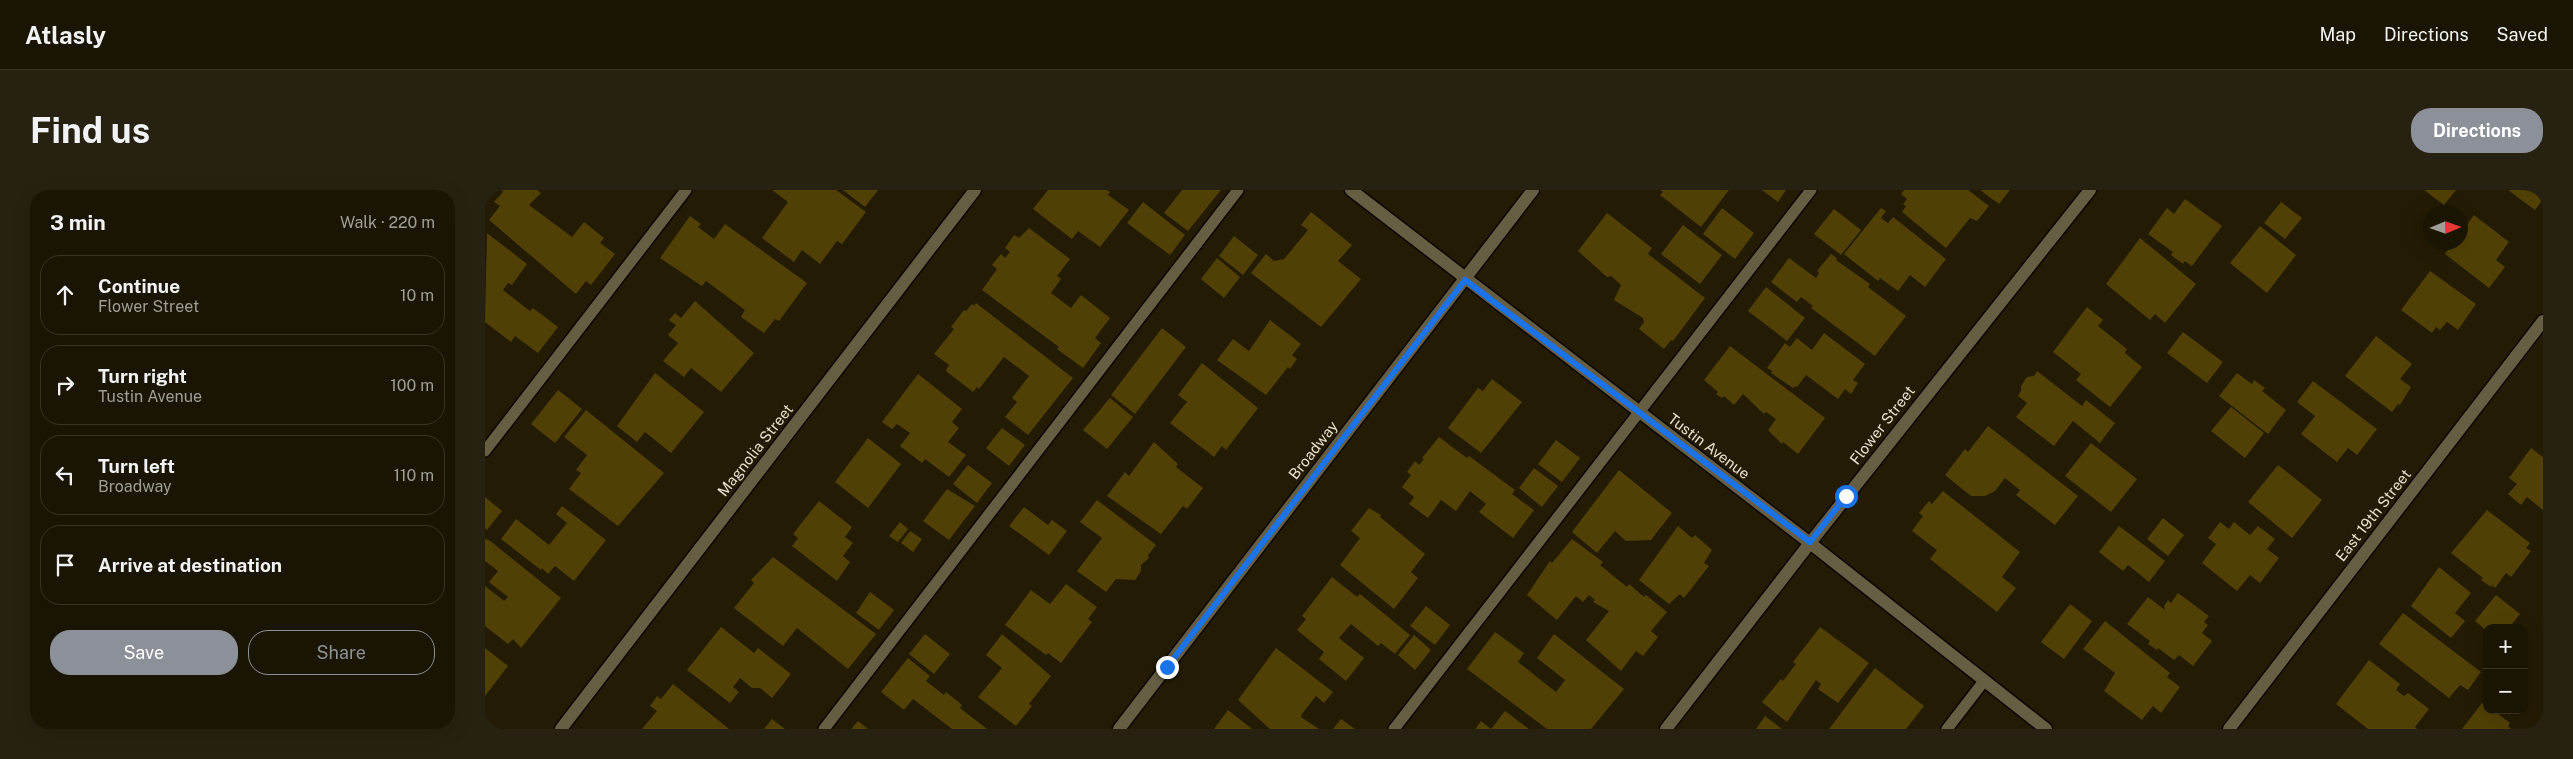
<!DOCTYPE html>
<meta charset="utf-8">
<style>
body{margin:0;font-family:"Public Sans",sans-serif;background:#272111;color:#f1f3f6}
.controls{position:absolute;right:15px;bottom:15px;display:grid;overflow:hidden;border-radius:10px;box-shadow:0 5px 20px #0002}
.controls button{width:45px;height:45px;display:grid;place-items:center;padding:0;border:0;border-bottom:1px solid #383324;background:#1a1402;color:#f1f3f6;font:25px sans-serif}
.compass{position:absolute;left:1938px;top:15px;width:45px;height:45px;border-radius:50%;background:#1a1402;box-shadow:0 5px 20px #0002;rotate:88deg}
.stop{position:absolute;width:15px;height:15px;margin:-11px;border:4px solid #1a73e8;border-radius:50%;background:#fff}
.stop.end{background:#1a73e8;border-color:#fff;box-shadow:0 1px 5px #0008}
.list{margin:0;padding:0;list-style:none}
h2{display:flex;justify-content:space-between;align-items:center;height:65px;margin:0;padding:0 20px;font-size:21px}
h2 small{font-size:16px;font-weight:400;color:#9f9e99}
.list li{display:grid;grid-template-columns:32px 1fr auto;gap:15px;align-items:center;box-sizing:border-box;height:80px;margin:0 10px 10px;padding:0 10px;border:1px solid #383324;border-radius:20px}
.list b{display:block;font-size:19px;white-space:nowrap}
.list p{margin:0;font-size:16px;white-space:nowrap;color:#9f9e99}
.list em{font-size:16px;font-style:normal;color:#9f9e99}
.actions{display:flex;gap:10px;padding:15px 20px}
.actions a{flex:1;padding:11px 0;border:1px solid #8c9099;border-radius:20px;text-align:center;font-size:18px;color:#8c9099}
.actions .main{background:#8c9099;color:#fff}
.icon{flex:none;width:28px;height:28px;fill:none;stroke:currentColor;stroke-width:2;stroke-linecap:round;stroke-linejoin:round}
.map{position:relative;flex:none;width:2058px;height:539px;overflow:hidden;border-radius:20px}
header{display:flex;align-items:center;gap:30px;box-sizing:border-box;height:70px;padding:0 25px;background:#1a1402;border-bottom:1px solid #383324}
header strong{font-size:24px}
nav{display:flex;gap:28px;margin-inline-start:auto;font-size:18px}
.intro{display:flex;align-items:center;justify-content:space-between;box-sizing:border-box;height:120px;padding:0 30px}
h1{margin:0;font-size:35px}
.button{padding:12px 22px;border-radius:20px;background:#8c9099;color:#fff;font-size:18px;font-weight:700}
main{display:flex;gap:30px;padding:0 30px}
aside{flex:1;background:#1a1402;border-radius:20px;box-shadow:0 5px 20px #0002}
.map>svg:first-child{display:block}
</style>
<header>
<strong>Atlasly</strong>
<nav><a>Map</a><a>Directions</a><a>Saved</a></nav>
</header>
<div class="intro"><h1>Find us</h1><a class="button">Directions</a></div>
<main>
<aside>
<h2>3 min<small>Walk · 220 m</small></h2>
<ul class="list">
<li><svg class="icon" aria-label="ahead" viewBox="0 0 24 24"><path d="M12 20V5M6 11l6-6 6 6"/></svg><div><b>Continue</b><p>Flower Street</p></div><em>10 m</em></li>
<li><svg class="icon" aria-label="right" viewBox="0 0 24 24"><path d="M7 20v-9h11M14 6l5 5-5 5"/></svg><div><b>Turn right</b><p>Tustin Avenue</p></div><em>100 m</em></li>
<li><svg class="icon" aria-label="left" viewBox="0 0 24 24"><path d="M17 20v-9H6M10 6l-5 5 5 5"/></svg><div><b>Turn left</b><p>Broadway</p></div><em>110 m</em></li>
<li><svg class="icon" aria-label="arrive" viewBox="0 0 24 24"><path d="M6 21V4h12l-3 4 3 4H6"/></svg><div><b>Arrive at destination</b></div></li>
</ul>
<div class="actions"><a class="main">Save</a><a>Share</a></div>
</aside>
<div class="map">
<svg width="2058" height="539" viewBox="0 0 2058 539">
<rect width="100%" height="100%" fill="#231b03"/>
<path fill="#504005" d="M16,0H52L56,3L44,15L87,47L99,32L119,48L115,53L130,64L106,95L101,91L91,104L4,30L15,16L9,12L18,2Z
M287,0H351L381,22L357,54L352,51L335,74L317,60L309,72L277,48L303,12Z
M358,0H393L380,17Z
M563,0H622L625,2L623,5L644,20L615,57L593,41L587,49L548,19Z
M697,0H736L703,41L679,23Z
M1175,0H1244L1216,37L1175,5L1178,2Z
M1277,0H1301L1293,12Z
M1419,0H1483L1504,16L1492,31L1485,28L1461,58L1417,22L1421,16L1418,14L1422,9L1416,4Z
M1495,0H1525L1514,14Z
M1939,0H1971L1959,15Z
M2023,0H2058V9L2050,20Z
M1700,9L1737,36L1707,76L1700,71L1698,74L1686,65L1688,62L1663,44L1682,18L1689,24Z
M658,12L700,45L685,65L642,33Z
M1796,12L1817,28L1800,49L1779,33Z
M1237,18L1269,43L1250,69L1218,44Z
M1396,18L1401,21L1396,28L1403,33L1408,27L1461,69L1440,97L1425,85L1413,101L1395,88L1393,91L1359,64Z
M1349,19L1376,40L1356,65L1329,44Z
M826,22L867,55L853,71L876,89L836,137L766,83L781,64L789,71L799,69L823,40L816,35Z
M1122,23L1167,58L1163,64L1220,108L1188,151L1186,150L1179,159L1154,139L1159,132L1158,128L1129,110L1136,95L1126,86L1122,87L1093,61Z
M1989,25L2024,52L2011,70L2020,77L2004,98L1960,64L1969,52H1976V43Z
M205,26L216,34L213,37L229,49L240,34L322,93L294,131L290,129L279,143L256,127L260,120L221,91L217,96L175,68Z
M1198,35L1237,65L1215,94L1176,64Z
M1775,36L1811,65L1782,103L1745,73Z
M544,38L585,69L572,86L576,89L566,103L586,118L596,105L625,128L610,148L616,153L598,178L572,159L574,157L497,100L512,79L507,75L516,64L520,68L525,62L520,58L529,45L534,48Z
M2,43L42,74L27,95L23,93L18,100L45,121L48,118L73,137L53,163L30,146L26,152L0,132Z
M749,46L773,65L758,85L734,66Z
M1655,48L1711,94L1680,133L1670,124L1665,130L1621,94Z
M1346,64L1352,68L1351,70L1385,94L1383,97L1421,126L1390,166L1326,118L1328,116L1316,107L1312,112L1286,92L1304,68L1331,88L1334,83L1332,81Z
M732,68L755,87L739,108L716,89Z
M1945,81L1991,114L1973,140L1962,132L1955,140L1951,137L1947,143L1916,120Z
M1281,97L1320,128L1302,151L1263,121Z
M210,111L269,163L236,202L206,178L199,187L178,171L193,153L183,145L191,135L184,130L190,123L196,128Z
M491,113L588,188L543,245L520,227L532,212L527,208L544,186L519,167L494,199L492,197L488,202L462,182L461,180L464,175L449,164L469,139L466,137L479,120L481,121L487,114L489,116Z
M1602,117L1618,130L1613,136L1642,159L1640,163L1657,177L1625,217L1591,190L1596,184L1568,162Z
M785,130L816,154L807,165L812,169L805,179L803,177L781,205L732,170L748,149L764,161Z
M677,138L701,157L650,224L626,205Z
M1698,142L1738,172L1722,193L1682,163Z
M1339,143L1380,174L1368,190L1373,193L1366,204L1360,199L1353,209L1321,185L1312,197L1310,196L1308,198L1286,183L1287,181L1282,178L1300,153L1305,157L1312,148L1327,160Z
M1891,146L1927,174L1915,189L1926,197L1915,215L1913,214L1907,222L1860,186Z
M1245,156L1340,228L1313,264L1298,252L1297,254L1283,240L1291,229L1281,222L1279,224L1258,204L1249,215L1239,206L1237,208L1231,204L1233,202L1219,190Z
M717,173L773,218L741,260L737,256L729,267L685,233L702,212L693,205Z
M1552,181L1597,216L1601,210L1630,233L1615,253L1588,231L1569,256L1531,227L1542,213L1533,206L1536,201V196L1542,187L1549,186Z
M170,183L219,222L186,263L160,242L152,252L132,236Z
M1752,183L1767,194L1769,190L1780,198L1777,201L1801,220L1783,244L1734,206Z
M433,184L477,219L467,232L474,238L463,252L481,265L464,287L440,269L437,273L415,256L425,243L412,234L407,239L397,232Z
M1007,189L1037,212L996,263L963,238L993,198L998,201Z
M1828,191L1892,239L1872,265L1863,258L1852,272L1816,244L1830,226L1812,212Z
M73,200L97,219L70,253L46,234Z
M625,208L648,227L622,259L598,240Z
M1746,217L1779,243L1760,268L1726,241Z
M101,220L179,283L133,336L84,299L96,283L91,280L102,265L79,247Z
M1503,236L1593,306L1570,335L1531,305L1535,300L1520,288L1510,301L1500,306H1486L1460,285L1480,259L1483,262Z
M517,238L540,255L524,276L501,258Z
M954,247L982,268L984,266L1030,300L1027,304L1049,320L1028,348L994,322L1001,314L985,301L971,321L956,310L943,328L924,314L929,307L917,297L926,285L922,282L930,271L934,275L939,269L937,268Z
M383,248L416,274L383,318L350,292Z
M1071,250L1095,268L1077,292L1053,274Z
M669,252L693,274L691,277L718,298L702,319L698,316L676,344L622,306L640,282L644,286Z
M1606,253L1652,289L1626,322L1580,286Z
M2046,258L2058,267V320L2042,307L2036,315L2023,304L2032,294L2024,288Z
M483,275L507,293L492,313L468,294Z
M1793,275L1837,310L1807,348L1763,312Z
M1049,278L1073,296L1057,317L1034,298Z
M1134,280L1187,323L1166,350L1141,351L1130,341L1112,363L1087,342Z
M462,299L490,316L464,350L438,331Z
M1458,301L1535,362L1517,387L1531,398L1512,422L1445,369L1452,360L1427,341L1438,326L1434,323L1444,311L1447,314Z
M0,307L17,321L2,340L0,338Z
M612,310L671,355L663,365L664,368L656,375V381L650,390L631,389L621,402L592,381L617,348L595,332Z
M334,311L367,337L360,347L368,353L358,366L365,372L352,391L307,356L313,348L308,344Z
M77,316L121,350L89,391L70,376L63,384L57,378L56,380L16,349L31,329L64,355L82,333L71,324Z
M539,317L563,335L567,330L582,341L564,365L524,336Z
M884,318L896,325L895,327L940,364L926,382L933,388L909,419L855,375L875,348L866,341Z
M2002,320L2045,353L2041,358L2046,361L2026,387L2021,383L2010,398L2007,395L2006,397L1996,390L1998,388L1966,363Z
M1678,328L1699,345L1683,366L1662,349Z
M415,332L423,339L413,352L404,346Z
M1735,332L1744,339L1749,332L1765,345L1773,336L1790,349L1782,359L1794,368L1775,393L1765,385L1752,401L1717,373L1731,354L1723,348Z
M1193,336L1207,348L1210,345L1227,360L1219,373L1224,376L1199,408L1195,404L1184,414L1154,390Z
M1634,336L1680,371L1664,392L1643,375L1638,381L1614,362Z
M425,341L437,349L428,362L416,353Z
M0,349L4,350L76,408L36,458L28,449L23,454L0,436V396L19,411L23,407L4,392L13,381L0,371Z
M1087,349L1118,372L1115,375L1142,397L1144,394L1159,407L1161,405L1182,422L1166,441L1173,447L1158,466L1151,461L1136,481L1101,450L1124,421L1108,412L1110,410L1104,405L1098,412L1091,406L1072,430L1042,405L1065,371L1067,373Z
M288,367L391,444L363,479L312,438L298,456L249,418L269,393L266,390Z
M1954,377L1986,403L1970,423L1980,431L1966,448L1926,416Z
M847,387L872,407L875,404L925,445L910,464L896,453L893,456L866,434L854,448L879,468L861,491L834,469L839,462L812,440L821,429L817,426Z
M581,394L612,417L603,429L607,432L576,473L563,463L561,465L520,435L546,400L565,414Z
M385,402L409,420L394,440L371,423Z
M1693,403L1724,426L1719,432L1723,435L1717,443L1727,451L1708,476L1694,465L1689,470L1673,458L1672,460L1663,454L1665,451L1642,434L1663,407L1680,420L1679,416L1683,410L1686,413Z
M2011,405L2035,424L2024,438H2002V441L1990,431Z
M1585,414L1607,431L1579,469L1556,452Z
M941,416L965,435L950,455L925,436Z
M1918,423L1996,482L1983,500L1975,495L1964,508L1894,454Z
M1620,431L1685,483L1682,487L1695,497L1676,523L1668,516L1657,530L1619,501L1630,483L1598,459Z
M236,437L269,463L273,458L306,484L287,508L275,498H267L255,488L248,497L254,502L245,513L202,480Z
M1335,437L1384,473L1353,513L1333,499L1336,494L1331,490L1302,532L1277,512L1296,489L1298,491L1311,474L1308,472Z
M1010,442L1039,463L1033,472L1071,502L1080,490L1052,468L1069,444L1139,499L1106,539H1062L982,479Z
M440,444L465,464L449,484L424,464Z
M517,444L566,486L544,514L547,516L531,536L493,507L517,478L501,465Z
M929,445L946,460L930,480L913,465Z
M0,458L23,476L0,506Z
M791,458L848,502L839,513L831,506L817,524L816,527L834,539H785L753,510Z
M423,468L445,486L441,491L459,505L461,502L477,515L475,518L502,539H467L428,509L419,520L396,502Z
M1884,470L1915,494L1911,500L1919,506L1923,503L1944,519L1930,537L1932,539H1883L1851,514Z
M1390,478L1439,516L1421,539H1344Z
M188,494L244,539H157L172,521L165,516L172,506L176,509Z
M1997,513L2002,516V520H2008L2025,533L2023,536L2026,539H1977Z
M743,520L767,539H729Z
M1020,521L1044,539H1006Z
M1280,526L1297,539H1271Z
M287,529L300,539H279Z
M856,529L870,539H848Z
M373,531L383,539H366Z
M996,531L1006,539H990Z"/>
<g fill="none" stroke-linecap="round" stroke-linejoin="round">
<defs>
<path id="service" d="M0,261L201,0
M339,539L753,0
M909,539L1326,0
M1462,539L1499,491"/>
<path id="minor" d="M76,539L490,0
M634,539L1048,0
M1181,539L1325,353L1605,0"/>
<path id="tertiary" d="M866,0L1325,353L1561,539
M1744,539L2058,131"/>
</defs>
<use href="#service" stroke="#0c0600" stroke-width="14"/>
<use href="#minor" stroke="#0c0600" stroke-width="15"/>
<use href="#tertiary" stroke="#0c0600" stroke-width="15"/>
<use href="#service" stroke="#665e43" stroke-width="11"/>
<use href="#minor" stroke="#665e43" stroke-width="12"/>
<use href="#tertiary" stroke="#665e43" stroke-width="12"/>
</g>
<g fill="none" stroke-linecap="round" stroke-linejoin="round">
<path stroke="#1a73e8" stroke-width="6" d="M682,477L980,90L1325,352L1361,306"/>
</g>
<g text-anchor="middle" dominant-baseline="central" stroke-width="4" stroke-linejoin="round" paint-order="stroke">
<g font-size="15" fill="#e6e1d2" stroke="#231b03">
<text transform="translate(1397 235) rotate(-52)">Flower Street</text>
<text transform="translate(1224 256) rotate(37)">Tustin Avenue</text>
<text transform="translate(270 260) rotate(-52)">Magnolia Street</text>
<text transform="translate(828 260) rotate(-52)">Broadway</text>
<text transform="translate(1888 325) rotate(-52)">East 19th Street</text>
</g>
</g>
</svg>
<div class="controls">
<button>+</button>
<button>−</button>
</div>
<svg class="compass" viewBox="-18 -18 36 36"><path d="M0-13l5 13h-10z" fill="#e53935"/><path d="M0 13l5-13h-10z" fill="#9f9e99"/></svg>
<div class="stop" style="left:1361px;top:306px"></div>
<div class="stop end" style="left:682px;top:477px"></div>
</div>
</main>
